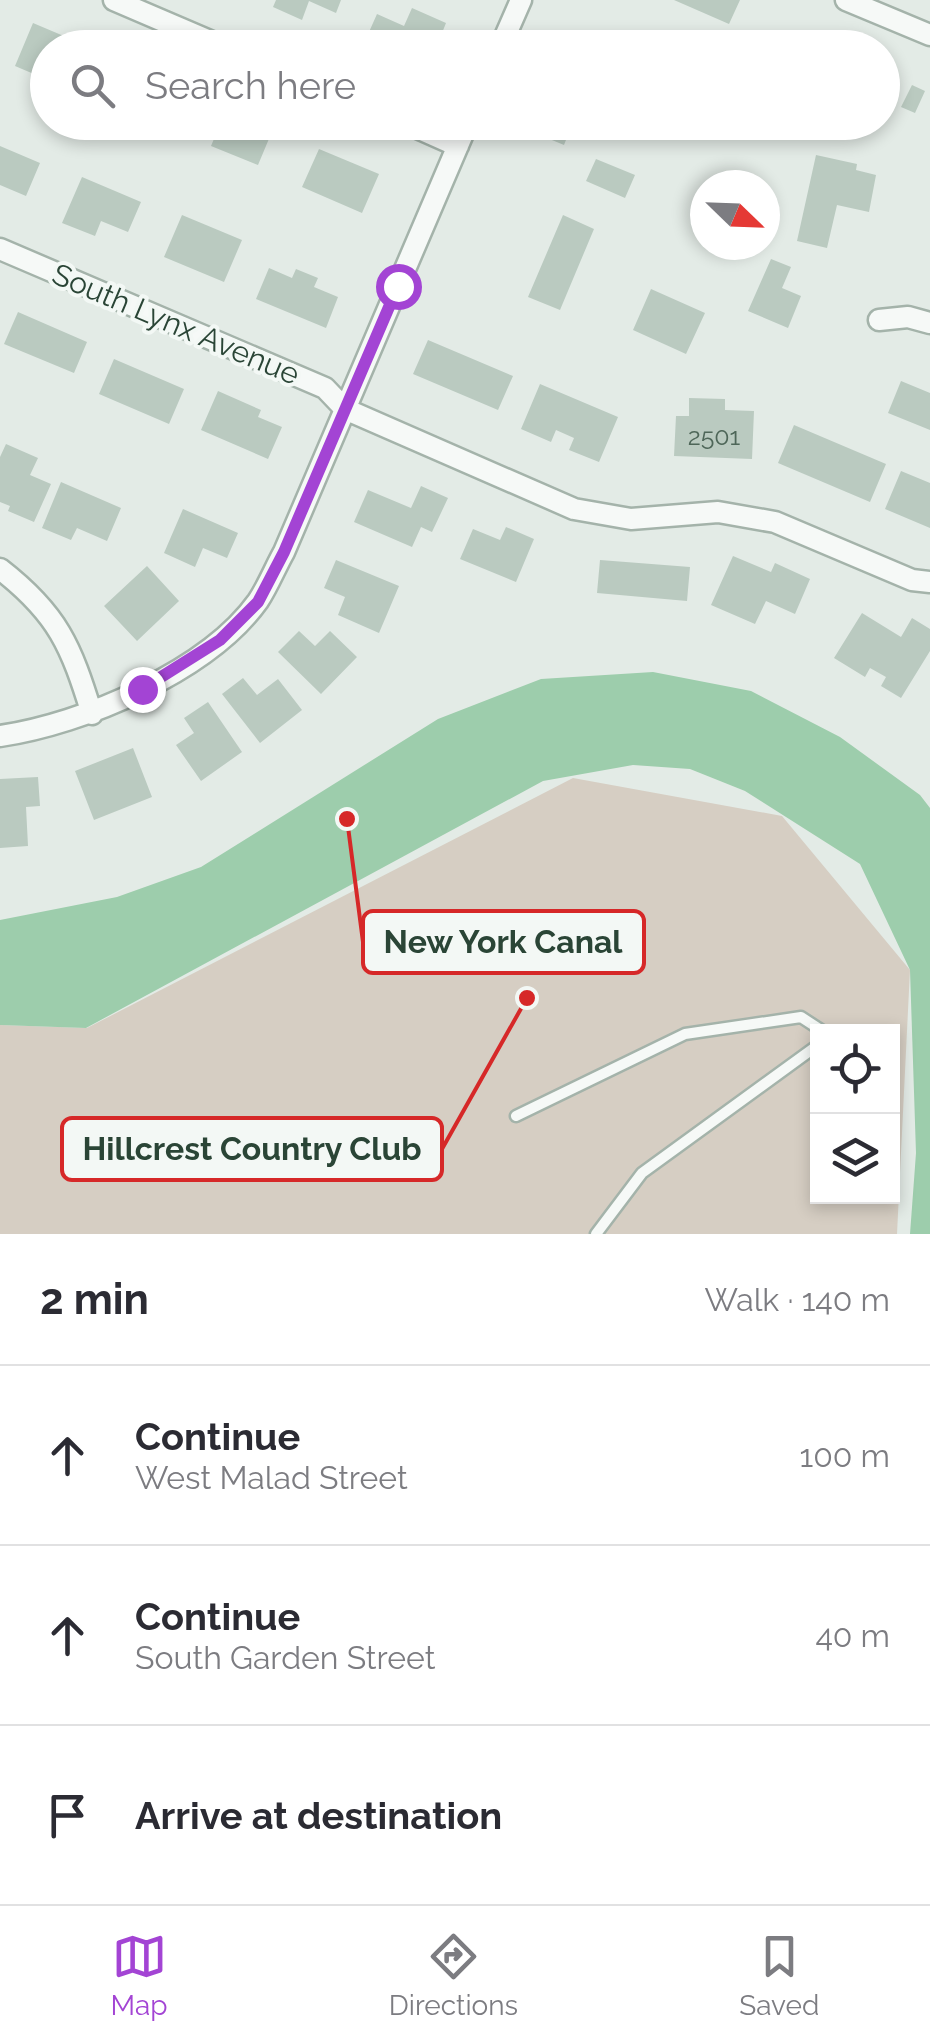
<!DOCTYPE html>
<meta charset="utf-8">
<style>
body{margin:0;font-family:Raleway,sans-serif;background:#f7f7f7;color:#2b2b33}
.controls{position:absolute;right:30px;bottom:30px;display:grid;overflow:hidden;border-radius:0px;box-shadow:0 5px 15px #0003}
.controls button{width:90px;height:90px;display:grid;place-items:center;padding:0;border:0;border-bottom:2px solid #e1e1e2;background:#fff;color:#2b2b33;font:50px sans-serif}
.compass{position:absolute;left:690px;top:170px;width:90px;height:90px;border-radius:50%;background:#fff;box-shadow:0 5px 15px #0003;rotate:113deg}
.stop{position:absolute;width:30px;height:30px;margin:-22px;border:8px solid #a344d4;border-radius:50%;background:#fff}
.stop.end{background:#a344d4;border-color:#fff;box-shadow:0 2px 10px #0008}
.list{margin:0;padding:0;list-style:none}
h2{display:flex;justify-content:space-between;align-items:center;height:130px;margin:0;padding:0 40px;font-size:42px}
h2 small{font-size:32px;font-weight:400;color:#7c7c81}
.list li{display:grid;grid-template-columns:65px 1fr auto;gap:30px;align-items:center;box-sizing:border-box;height:180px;padding:0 40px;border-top:2px solid #e1e1e2}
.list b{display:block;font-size:38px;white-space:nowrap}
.list p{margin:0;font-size:32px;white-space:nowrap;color:#7c7c81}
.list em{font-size:32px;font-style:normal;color:#7c7c81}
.icon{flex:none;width:55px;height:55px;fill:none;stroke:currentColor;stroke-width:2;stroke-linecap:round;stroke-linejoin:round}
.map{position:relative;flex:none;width:930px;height:1234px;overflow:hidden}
.search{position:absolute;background:#fff;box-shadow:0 5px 15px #0003;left:30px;right:30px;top:30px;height:110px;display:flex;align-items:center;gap:25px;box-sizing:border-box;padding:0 35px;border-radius:55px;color:#7c7c81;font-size:38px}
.sheet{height:670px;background:#fff}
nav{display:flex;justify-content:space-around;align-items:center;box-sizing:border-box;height:140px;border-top:2px solid #e1e1e2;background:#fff;font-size:28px;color:#7c7c81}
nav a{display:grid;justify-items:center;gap:5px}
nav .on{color:#a344d4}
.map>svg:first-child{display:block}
</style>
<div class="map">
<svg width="930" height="1234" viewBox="0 0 930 1234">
<rect width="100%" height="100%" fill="#e3ebe6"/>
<path fill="#d6cec3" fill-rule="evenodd" d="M573,778L782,816L910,970L897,1234H0V1025L87,1028ZM818,1032H892V1196H818Z"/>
<path fill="#9dcdac" d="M653,672L751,691L840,737L920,795L930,808V1234H910L916,1153L910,970L860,864L745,791L690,769L633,765L543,781L86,1028L0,1025V920L117,897L201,867L438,719L541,679Z"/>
<path fill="#bacac0" d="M276,0H341L336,13L309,1L302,20L273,7Z
M674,0H740L729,24Z
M412,8L446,23L436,48H380L365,41L377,14L404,26Z
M33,23L85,45L48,48V80L15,66Z
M882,63L894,68L889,81L898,85L890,105L882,102Z
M912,85L925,91L915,113L901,107Z
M146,122H185L179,137Z
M221,122L244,129L247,122H276L258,165L211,146Z
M542,122H573L564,145L547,138L552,127Z
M0,146L40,163L26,196L0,185Z
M319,149L379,174L362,213L302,187Z
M816,155L857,164L856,170L876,175L869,212L837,205L827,248L797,241Z
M596,159L635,175L625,198L586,181Z
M82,177L141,202L128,232L101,221L95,236L62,223Z
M182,215L242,240L224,282L164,257Z
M563,215L594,229L560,310L528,297Z
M771,259L791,267L782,288L801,296L788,328L748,311Z
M269,268L292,278L296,269L318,278L314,287L338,297L326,328L256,299Z
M651,289L705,313L686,354L633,330Z
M18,312L87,342L74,373L4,344Z
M428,340L513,376L498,410L413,374Z
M114,359L184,389L169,424L99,394Z
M901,381L930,393V430L888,413Z
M540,384L618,417L599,462L569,450L574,438L556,430L551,442L521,429Z
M218,391L261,410L258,417L282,427L268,459L201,430Z
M689,398L725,399V410L754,411L752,459L674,456L676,416H689Z
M794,425L886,464L870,502L778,463Z
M6,444L38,458L30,475L51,484L34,522L8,511L10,506L0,502V457Z
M901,471L930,483V528L885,509Z
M61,482L121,508L107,541L77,528L71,540L42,528Z
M421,486L448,498L432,532L421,527L412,547L354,522L368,490L411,508Z
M183,509L238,533L227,558L203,548L195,567L164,553Z
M506,527L534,539L516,582L460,559L473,529L500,540Z
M733,556L771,572L775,563L810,579L795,614L766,601L755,624L711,605Z
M336,560L399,586L379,633L338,615L345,597L324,588Z
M600,560L690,567L687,601L597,593Z
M147,566L179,601L137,641L104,606Z
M862,613L901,637L912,618L930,629V651L901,698L881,686L886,677L870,668L865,677L834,658Z
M299,631L315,646L330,631L357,657L321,694L278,652Z
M243,678L257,695L278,679L302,710L260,743L222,694Z
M208,702L242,752L201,781L176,745L194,733L184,718Z
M133,748L152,797L94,820L75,771Z
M38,777L40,806L26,807L28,846L0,848V779Z"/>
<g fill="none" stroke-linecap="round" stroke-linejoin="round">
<defs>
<path id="lane" d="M516,1116L685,1034L801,1017L824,1032
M596,1234L642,1173L818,1045"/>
<path id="street" d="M114,0L226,48
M846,0L930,35
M500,48L521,0
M404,122L458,146
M0,249L325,388L345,409L574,509L631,519L718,512L775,522L912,580L930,582
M879,320L908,317L930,323
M0,569C58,614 71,646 92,714
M0,736C83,724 208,671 258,601C268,586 275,568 284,552L468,122"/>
</defs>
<use href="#lane" stroke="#a4b3aa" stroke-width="15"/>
<use href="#street" stroke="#a4b3aa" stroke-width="25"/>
<use href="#lane" stroke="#f6f9f7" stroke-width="10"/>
<use href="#street" stroke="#f6f9f7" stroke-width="20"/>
</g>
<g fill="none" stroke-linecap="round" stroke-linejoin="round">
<path stroke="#a344d4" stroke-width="12" d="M142,689L220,640L258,602L284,552L398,286"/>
</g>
<g text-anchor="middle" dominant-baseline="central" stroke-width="8" stroke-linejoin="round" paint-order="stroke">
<g font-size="25" fill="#4e6658">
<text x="714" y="436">2501</text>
</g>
<g font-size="30" fill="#2a4536" stroke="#f3f8f5">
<text transform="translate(176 324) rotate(23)">South Lynx Avenue</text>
</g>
</g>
<path fill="none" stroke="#d62828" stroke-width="4" d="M347 819L363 942M527 998L442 1149"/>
<g fill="#d62828" stroke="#f3f8f5" stroke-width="4">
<circle cx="347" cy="819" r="10"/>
<circle cx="527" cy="998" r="10"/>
</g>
<g fill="#f3f8f5" stroke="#d62828" stroke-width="4">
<rect x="363" y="911" width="281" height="62" rx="10"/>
<rect x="62" y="1118" width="380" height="62" rx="10"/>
</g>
<g font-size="32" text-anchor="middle" font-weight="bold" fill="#2a4536">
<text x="503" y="953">New York Canal</text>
<text x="252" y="1160">Hillcrest Country Club</text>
</g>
</svg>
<div class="controls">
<button><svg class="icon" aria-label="locate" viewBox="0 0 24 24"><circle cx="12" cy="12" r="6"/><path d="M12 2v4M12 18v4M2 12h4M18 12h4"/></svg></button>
<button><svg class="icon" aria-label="layers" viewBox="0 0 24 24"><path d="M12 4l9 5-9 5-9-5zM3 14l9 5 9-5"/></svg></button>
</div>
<svg class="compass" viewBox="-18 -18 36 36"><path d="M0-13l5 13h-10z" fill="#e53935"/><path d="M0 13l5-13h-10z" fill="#7c7c81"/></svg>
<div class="stop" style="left:398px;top:286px"></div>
<div class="stop end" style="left:142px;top:689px"></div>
<div class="search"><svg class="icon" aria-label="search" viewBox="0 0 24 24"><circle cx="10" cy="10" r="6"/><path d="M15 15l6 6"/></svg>Search here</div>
</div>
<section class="sheet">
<h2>2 min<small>Walk · 140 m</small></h2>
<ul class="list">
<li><svg class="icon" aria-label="ahead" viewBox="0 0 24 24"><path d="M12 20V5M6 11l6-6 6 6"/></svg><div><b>Continue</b><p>West Malad Street</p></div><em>100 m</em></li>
<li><svg class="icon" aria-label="ahead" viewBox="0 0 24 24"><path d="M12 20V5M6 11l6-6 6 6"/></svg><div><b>Continue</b><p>South Garden Street</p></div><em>40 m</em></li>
<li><svg class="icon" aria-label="arrive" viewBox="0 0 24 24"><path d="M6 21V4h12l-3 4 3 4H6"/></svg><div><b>Arrive at destination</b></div></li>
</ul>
</section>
<nav>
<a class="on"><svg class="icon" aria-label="map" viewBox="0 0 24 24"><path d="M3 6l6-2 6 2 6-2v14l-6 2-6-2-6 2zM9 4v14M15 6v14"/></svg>Map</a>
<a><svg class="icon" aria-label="directions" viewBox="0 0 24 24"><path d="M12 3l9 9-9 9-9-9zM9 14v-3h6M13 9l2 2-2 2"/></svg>Directions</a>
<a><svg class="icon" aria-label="saved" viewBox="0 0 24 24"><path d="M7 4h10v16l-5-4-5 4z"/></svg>Saved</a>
</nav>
